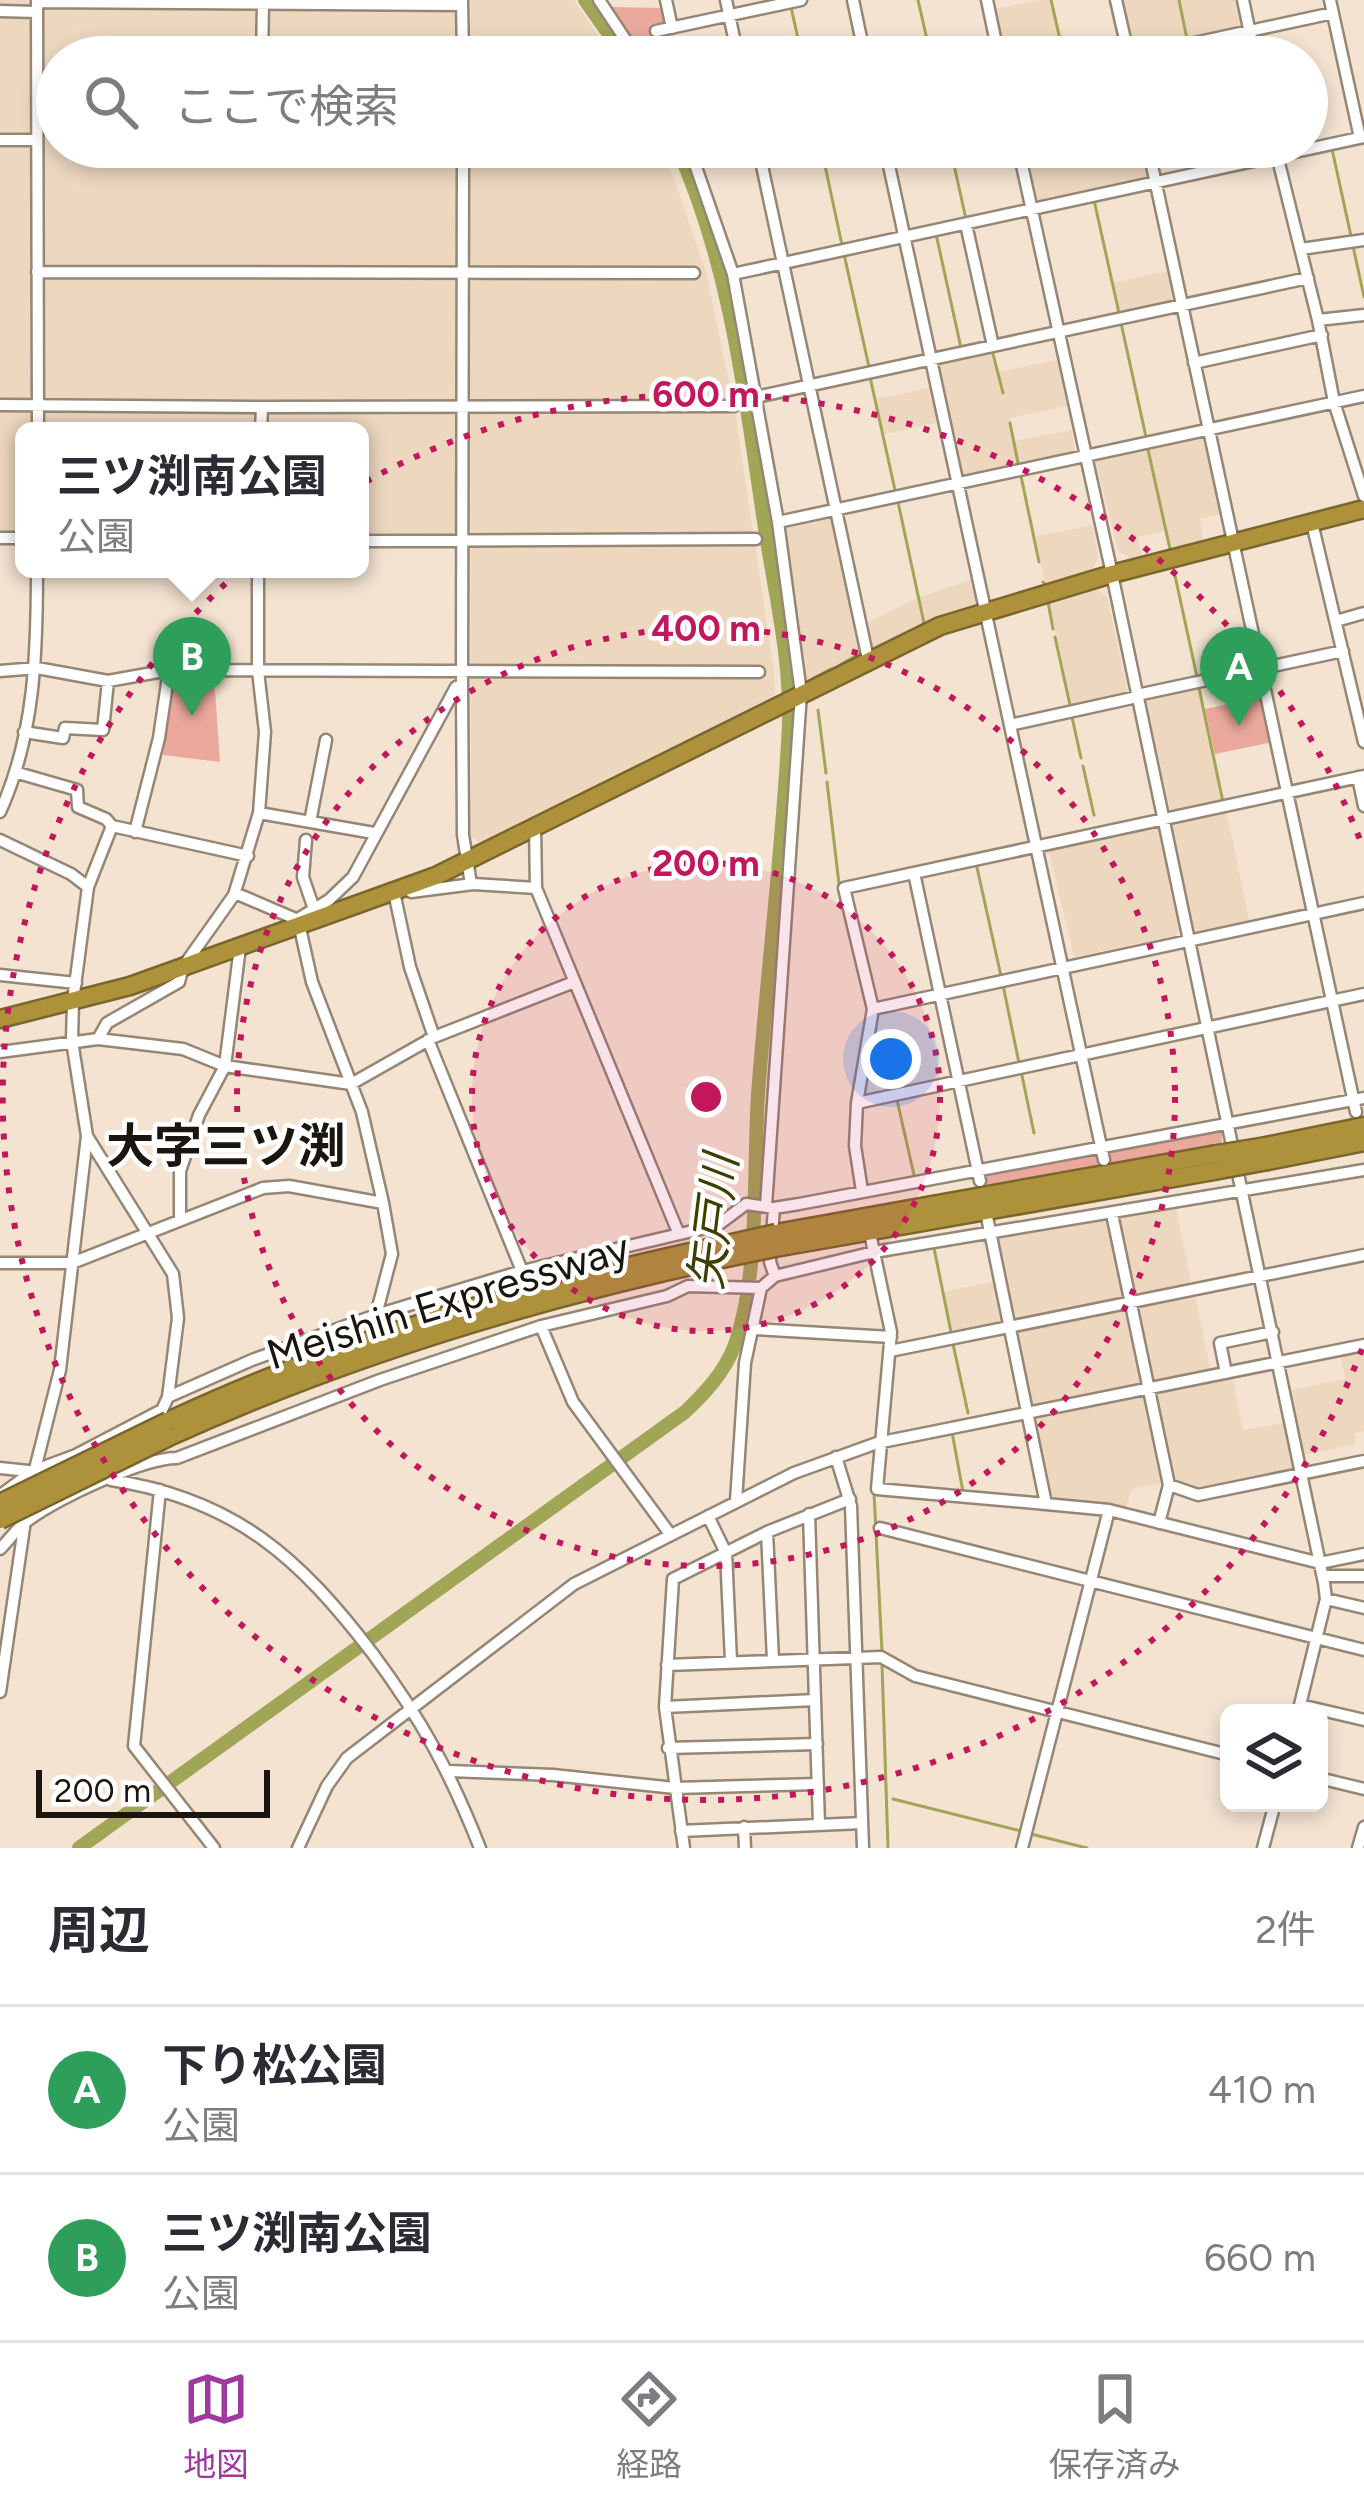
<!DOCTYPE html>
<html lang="ja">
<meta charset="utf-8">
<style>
body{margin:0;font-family:Figtree,"Noto Sans JP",sans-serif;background:#f7f7f7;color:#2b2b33}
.controls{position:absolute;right:36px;bottom:36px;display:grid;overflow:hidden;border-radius:18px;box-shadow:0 6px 18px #0003}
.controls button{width:108px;height:108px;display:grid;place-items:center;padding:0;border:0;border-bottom:3px solid #e1e1e2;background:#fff;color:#2b2b33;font:60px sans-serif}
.scale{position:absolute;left:36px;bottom:30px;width:234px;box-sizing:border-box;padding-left:12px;border:6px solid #1b150f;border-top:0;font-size:33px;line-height:42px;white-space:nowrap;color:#1b150f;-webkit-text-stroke:9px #fff;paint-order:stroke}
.you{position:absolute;left:891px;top:1059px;width:42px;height:42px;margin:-30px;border:9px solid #fff;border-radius:50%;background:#1a73e8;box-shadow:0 0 0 18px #1a73e833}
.badge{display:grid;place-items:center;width:78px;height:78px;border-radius:50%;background:#9e3a9f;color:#fff;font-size:39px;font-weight:700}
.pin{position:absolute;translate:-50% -99px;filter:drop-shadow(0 3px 6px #0008)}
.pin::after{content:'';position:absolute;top:63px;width:42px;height:36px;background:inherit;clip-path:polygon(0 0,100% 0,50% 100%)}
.popup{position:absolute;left:15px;top:422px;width:354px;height:156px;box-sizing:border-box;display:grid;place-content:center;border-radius:18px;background:#fff;filter:drop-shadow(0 3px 9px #0005);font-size:39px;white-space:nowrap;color:#7c7c81}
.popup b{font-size:45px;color:#2b2b33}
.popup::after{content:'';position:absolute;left:50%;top:100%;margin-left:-24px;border:24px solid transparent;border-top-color:#fff}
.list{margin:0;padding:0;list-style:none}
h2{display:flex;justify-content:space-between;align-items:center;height:156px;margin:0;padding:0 48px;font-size:51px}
h2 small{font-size:39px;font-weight:400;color:#7c7c81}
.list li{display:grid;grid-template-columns:78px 1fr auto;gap:36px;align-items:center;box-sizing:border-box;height:168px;padding:0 48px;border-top:3px solid #e1e1e2}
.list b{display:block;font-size:45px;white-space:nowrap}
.list p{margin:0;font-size:39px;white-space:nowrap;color:#7c7c81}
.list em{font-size:39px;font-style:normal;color:#7c7c81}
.icon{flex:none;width:66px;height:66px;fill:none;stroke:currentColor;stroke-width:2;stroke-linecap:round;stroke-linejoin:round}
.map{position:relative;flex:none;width:1364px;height:1848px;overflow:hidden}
.search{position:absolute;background:#fff;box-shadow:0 6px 18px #0003;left:36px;right:36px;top:36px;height:132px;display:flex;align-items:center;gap:30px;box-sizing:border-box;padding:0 42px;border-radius:66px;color:#7c7c81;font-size:45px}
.sheet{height:492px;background:#fff}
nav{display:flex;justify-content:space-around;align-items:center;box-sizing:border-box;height:168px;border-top:3px solid #e1e1e2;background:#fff;font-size:33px;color:#7c7c81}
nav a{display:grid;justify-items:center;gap:6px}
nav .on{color:#9e3a9f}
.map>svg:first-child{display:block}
</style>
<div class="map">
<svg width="1364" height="1848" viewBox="0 0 1364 1848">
<rect width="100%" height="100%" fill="#f4e3d1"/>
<path fill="#edd7bf" d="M0,0H456V57H57V147H456V529L452,534L360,533V431H24V532H0Z
M471,0H574L612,57H470Z
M1039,0H1050L1062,57H1007L996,9Z
M1119,0H1239L1246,30L1131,54Z
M470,147H663L706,272L735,411L774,671L775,700L483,843L471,837Z
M1025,147H1143L1150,179L1040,203L1037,202Z
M1171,270L1178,302L1121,316L1113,283Z
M993,350L998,372L1057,360L1067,406L1010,418L1014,441L1072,430L1075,454L962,478L935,361Z
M933,387L941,422L884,434L876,399Z
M1206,433L1223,514L1200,519L1204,543L1170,550L1166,531L1138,537L1142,557L1132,559L1118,551L1095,458Z
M833,514L862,653L803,683L781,525Z
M1092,525L1099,558L1091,570L1045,583L1035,537Z
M974,578L980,605L926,624L920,597Z
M1095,589L1107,596L1128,692L1072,707L1049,602Z
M917,598L923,625L869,651L863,625Z
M1198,685L1222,803L1171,813L1145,698Z
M1226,809L1250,924L1195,935L1172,824L1173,821Z
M1157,824L1179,929L1177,935L1074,957L1048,848Z
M1176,1208L1192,1286L1135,1298L1118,1217Z
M1110,1218L1127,1300L1012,1323L997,1237Z
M996,1281L1005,1325L952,1335L944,1292Z
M1194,1291L1211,1372L1152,1385L1135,1304Z
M1130,1306L1146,1386L1028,1409L1012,1329Z
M1364,1348V1431L1354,1433L1356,1444L1304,1455L1291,1390L1345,1379L1340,1353Z
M1232,1375L1243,1430L1283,1423L1293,1470L1198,1492L1172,1483L1153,1391Z
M1146,1392L1164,1483L1132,1489L1124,1512L1047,1501L1030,1415Z"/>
<path fill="#eba89d" d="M606,7L666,8L670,26L655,29L658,57H639Z
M172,676L214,677L220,762L163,755Z
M1263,697L1273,742L1215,754L1205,709Z
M1223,1131L1221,1146L1109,1166L1107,1151Z
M1097,1153L1102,1167L984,1187L983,1173Z"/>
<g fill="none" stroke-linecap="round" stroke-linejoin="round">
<path stroke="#a1a556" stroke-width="3" d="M918,0L931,57
M1051,0L1064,57
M1179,0L1187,39
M791,7L802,57
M821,147L842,245
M950,147L966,219
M1211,147L1215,163
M1332,149L1351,236
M1094,200L1119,313
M936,234L961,348
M1353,246L1364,297
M844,254L869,367
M1121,323L1146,437
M992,350L1003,393
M870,377L895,490
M1010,423L1018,463
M1147,445L1170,549
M1021,476L1039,562
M898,502L924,623
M1174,571L1197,677
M1043,582L1044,583
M1048,602L1053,629
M1055,637L1070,705
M840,665L862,652
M812,679L831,669
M1199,688L1223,802
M818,710L826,773
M1072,717L1081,758
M1083,766L1094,815
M827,782L839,884
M976,863L1001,976
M1003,985L1019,1063
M868,1056L887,1052L895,1089
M1021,1071L1034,1133
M897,1100L914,1175
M1349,1178L1362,1176
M1333,1181L1342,1179
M1322,1183L1328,1182
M1282,1190L1314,1184
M1260,1193L1268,1192
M1218,1200L1231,1198
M934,1248L951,1332
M878,1258L909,1251
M953,1344L968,1413
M952,1432L963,1492
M874,1493L882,1652
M882,1664L888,1848
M893,1799L1021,1831
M1031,1834L1087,1848"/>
<path stroke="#a1a556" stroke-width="14" d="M585,0L625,57
M79,1848L685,1412C704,1394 724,1373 734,1347C760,1277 753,1171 758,1095C767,972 783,848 789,724C791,662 776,597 766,535C746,404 732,269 677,147"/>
<defs>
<path id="minor" d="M37,0L38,431
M462,0L463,57
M599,0L637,57
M666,0L672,28
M726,0L738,57
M853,0L865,57
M987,0L999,57
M1116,0L1129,57
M1243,0L1255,57
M1330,0L1360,138
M37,2L462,5
M0,11L37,12
M656,31L801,0
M262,57L263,3
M1130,57L1333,13
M0,140H36
M463,147L462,685L463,835L471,884
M689,147L733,274L778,522L801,693L766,1206
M758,147L868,659
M885,147L1104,1160
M1018,147L1112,574L1324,1583L1326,1599L1298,1713
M1148,147L1356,1112
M1275,147L1318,320L1334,402L1364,496
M691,152L714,147
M966,224L993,346
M1301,249L1364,240
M37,272L694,273
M733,274L1364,137
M1318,320L1364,315
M1194,363L1322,335
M756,397L1308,278
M0,405L262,407L261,431
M262,407L734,406
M778,522L1364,396
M1312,523L1364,742
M0,538H24
M360,541L756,539
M1336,621L1364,613
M0,671L37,668L108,681L169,670L759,672
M1137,695L1343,651
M1010,725L1137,697
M24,732L63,738L65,728L103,730L108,681
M18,773L77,790L78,807L106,819L112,826L248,856
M1358,777L1364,806
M0,812C35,735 37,652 37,569
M259,813L374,833
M310,822L326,740
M535,826L536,888L678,1232
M135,832L159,738L169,670
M0,840L71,874L88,887
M306,840L303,877L314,909
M914,873L980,1181
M404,888L411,892L473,884L536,888
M394,892L410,967L434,1037
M235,893L298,920
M0,975L76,983
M873,1009L1364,903
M98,1039L107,1023L179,982L183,967L234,895L259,813L265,732L258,671V569
M428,1040L522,1271
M0,1052L98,1039L183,1049L225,1066L351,1084L434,1037L574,982
M857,1103L1364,994
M862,1191L855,1146L857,1103L873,1009L844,888L1364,776
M774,1208L770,1262L775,1276
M1112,1214L1169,1485L1198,1495L1364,1461
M987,1217L1046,1504L1109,1510L1320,1563L1364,1554
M180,1219V1171L199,1115L225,1066L240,947
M871,1238L891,1332L877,1489L1046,1504
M0,1263H72L263,1188L289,1186L383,1203
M376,1315L392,1254L383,1203L362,1112L312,982L298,919L329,900L353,877L456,687L462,685
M541,1326L573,1402L670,1534
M755,1329L891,1337
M890,1351L1364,1255
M1226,1373L1220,1343L1273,1332
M168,1397L252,1360L376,1315L522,1271L718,1225L746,1204L774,1208L799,1204L1364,1098
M836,1457L851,1506L863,1848
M0,1468L56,1474
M111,1480C235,1499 300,1558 373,1654C422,1720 450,1772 480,1848
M30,1489L60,1370L87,1136L72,1041L73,1001L88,887L112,826
M160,1490L134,1746L214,1848
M2,1494L33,1471L76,1455L162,1410L168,1397L178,1318L173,1274L87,1136
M736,1501L745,1363L761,1288L775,1276L874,1252L1364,1170
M809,1514L819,1824
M708,1516L726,1553L731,1661
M1159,1523L1169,1485
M880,1528L1364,1650
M767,1532L773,1660
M0,1549C9,1540 17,1528 27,1521C57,1499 142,1458 177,1458L380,1380L541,1326L667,1296L688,1286L761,1288
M1323,1576H1364
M1326,1599L1364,1608
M667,1665L881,1657L915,1676L1229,1755
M0,1692L27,1507
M1300,1705L1364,1720
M665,1707L815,1700
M668,1748L817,1744
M449,1771L553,1775L675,1788L818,1784
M1319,1778L1364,1789
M744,1827L745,1848
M681,1831L862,1823
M298,1848L327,1786L347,1758L574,1584L794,1473L877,1443L1364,1345
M684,1848L665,1707L673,1579L767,1532L850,1499
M1022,1848L1109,1510
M1263,1848L1275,1803
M1358,1848L1364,1827"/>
<path id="highway" d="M0,1019L130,986L436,876L940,626L1112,574L1364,509
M1266,1146L1364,1126
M1268,1161L1364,1142
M776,1233L1211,1155
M775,1248L1214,1171
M168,1421C345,1338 537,1284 727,1244
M169,1437C347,1356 536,1299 727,1258"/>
</defs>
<use href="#minor" stroke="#958675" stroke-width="15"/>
<use href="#highway" stroke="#7a662c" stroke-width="21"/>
<use href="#minor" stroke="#fff" stroke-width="10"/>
<use href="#highway" stroke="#ad923b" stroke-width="16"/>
<defs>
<path id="highway-bridge" d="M1211,1155L1266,1146
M1214,1171L1268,1161
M727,1244L776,1233
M727,1258L775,1248
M0,1503L168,1421
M0,1520L169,1437"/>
</defs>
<use href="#highway-bridge" stroke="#7a662c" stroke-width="21" stroke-linecap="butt"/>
<use href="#highway-bridge" stroke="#ad923b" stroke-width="16"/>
</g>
<circle cx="706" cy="1097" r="234" fill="#c2185b" fill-opacity=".12"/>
<g fill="none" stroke="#c2185b" stroke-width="6" stroke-dasharray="6 12">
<circle cx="706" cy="1097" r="234"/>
<circle cx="706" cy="1097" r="469"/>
<path d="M1362 1349A703 703 0 1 1 1362 845"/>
</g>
<g text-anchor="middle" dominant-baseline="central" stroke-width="9" stroke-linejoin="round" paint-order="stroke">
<g font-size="42" fill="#1b150f" stroke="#fff">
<text transform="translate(448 1301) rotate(-17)">Meishin Expressway</text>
</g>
<g font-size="45" font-style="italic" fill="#3d3f00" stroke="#fff">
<text transform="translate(713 1222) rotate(-83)">矢戸川</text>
</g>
<g font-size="48" font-weight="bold" fill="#1b150f" stroke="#fff">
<text x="226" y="1146">大字三ツ渕</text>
</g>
</g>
<circle cx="706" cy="1097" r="18" fill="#c2185b" stroke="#fff" stroke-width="6"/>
<g font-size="36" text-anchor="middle" font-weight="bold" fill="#c2185b" stroke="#fff" stroke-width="9" stroke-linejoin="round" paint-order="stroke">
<text x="706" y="407">600 m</text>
<text x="706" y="641">400 m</text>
<text x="706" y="876">200 m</text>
</g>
</svg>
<div class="controls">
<button><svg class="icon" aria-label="layers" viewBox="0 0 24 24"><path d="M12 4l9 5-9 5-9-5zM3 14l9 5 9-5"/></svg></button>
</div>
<div class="scale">200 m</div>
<div class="you"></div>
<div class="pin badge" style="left:1239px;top:726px;background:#2e9e5b">A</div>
<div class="pin badge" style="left:192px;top:716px;background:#2e9e5b">B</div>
<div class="popup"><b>三ツ渕南公園</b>公園</div>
<div class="search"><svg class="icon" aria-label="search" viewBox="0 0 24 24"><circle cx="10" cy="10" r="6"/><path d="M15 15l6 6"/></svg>ここで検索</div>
</div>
<section class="sheet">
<h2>周辺<small>2件</small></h2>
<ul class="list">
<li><span class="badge" style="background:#2e9e5b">A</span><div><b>下り松公園</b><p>公園</p></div><em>410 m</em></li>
<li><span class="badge" style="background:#2e9e5b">B</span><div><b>三ツ渕南公園</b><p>公園</p></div><em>660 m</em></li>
</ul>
</section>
<nav>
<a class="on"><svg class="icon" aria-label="map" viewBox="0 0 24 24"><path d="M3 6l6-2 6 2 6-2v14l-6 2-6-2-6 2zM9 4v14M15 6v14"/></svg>地図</a>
<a><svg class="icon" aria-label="directions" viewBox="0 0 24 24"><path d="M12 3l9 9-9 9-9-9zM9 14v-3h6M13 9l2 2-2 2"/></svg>経路</a>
<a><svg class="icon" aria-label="saved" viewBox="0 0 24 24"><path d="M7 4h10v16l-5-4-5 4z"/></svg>保存済み</a>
</nav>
